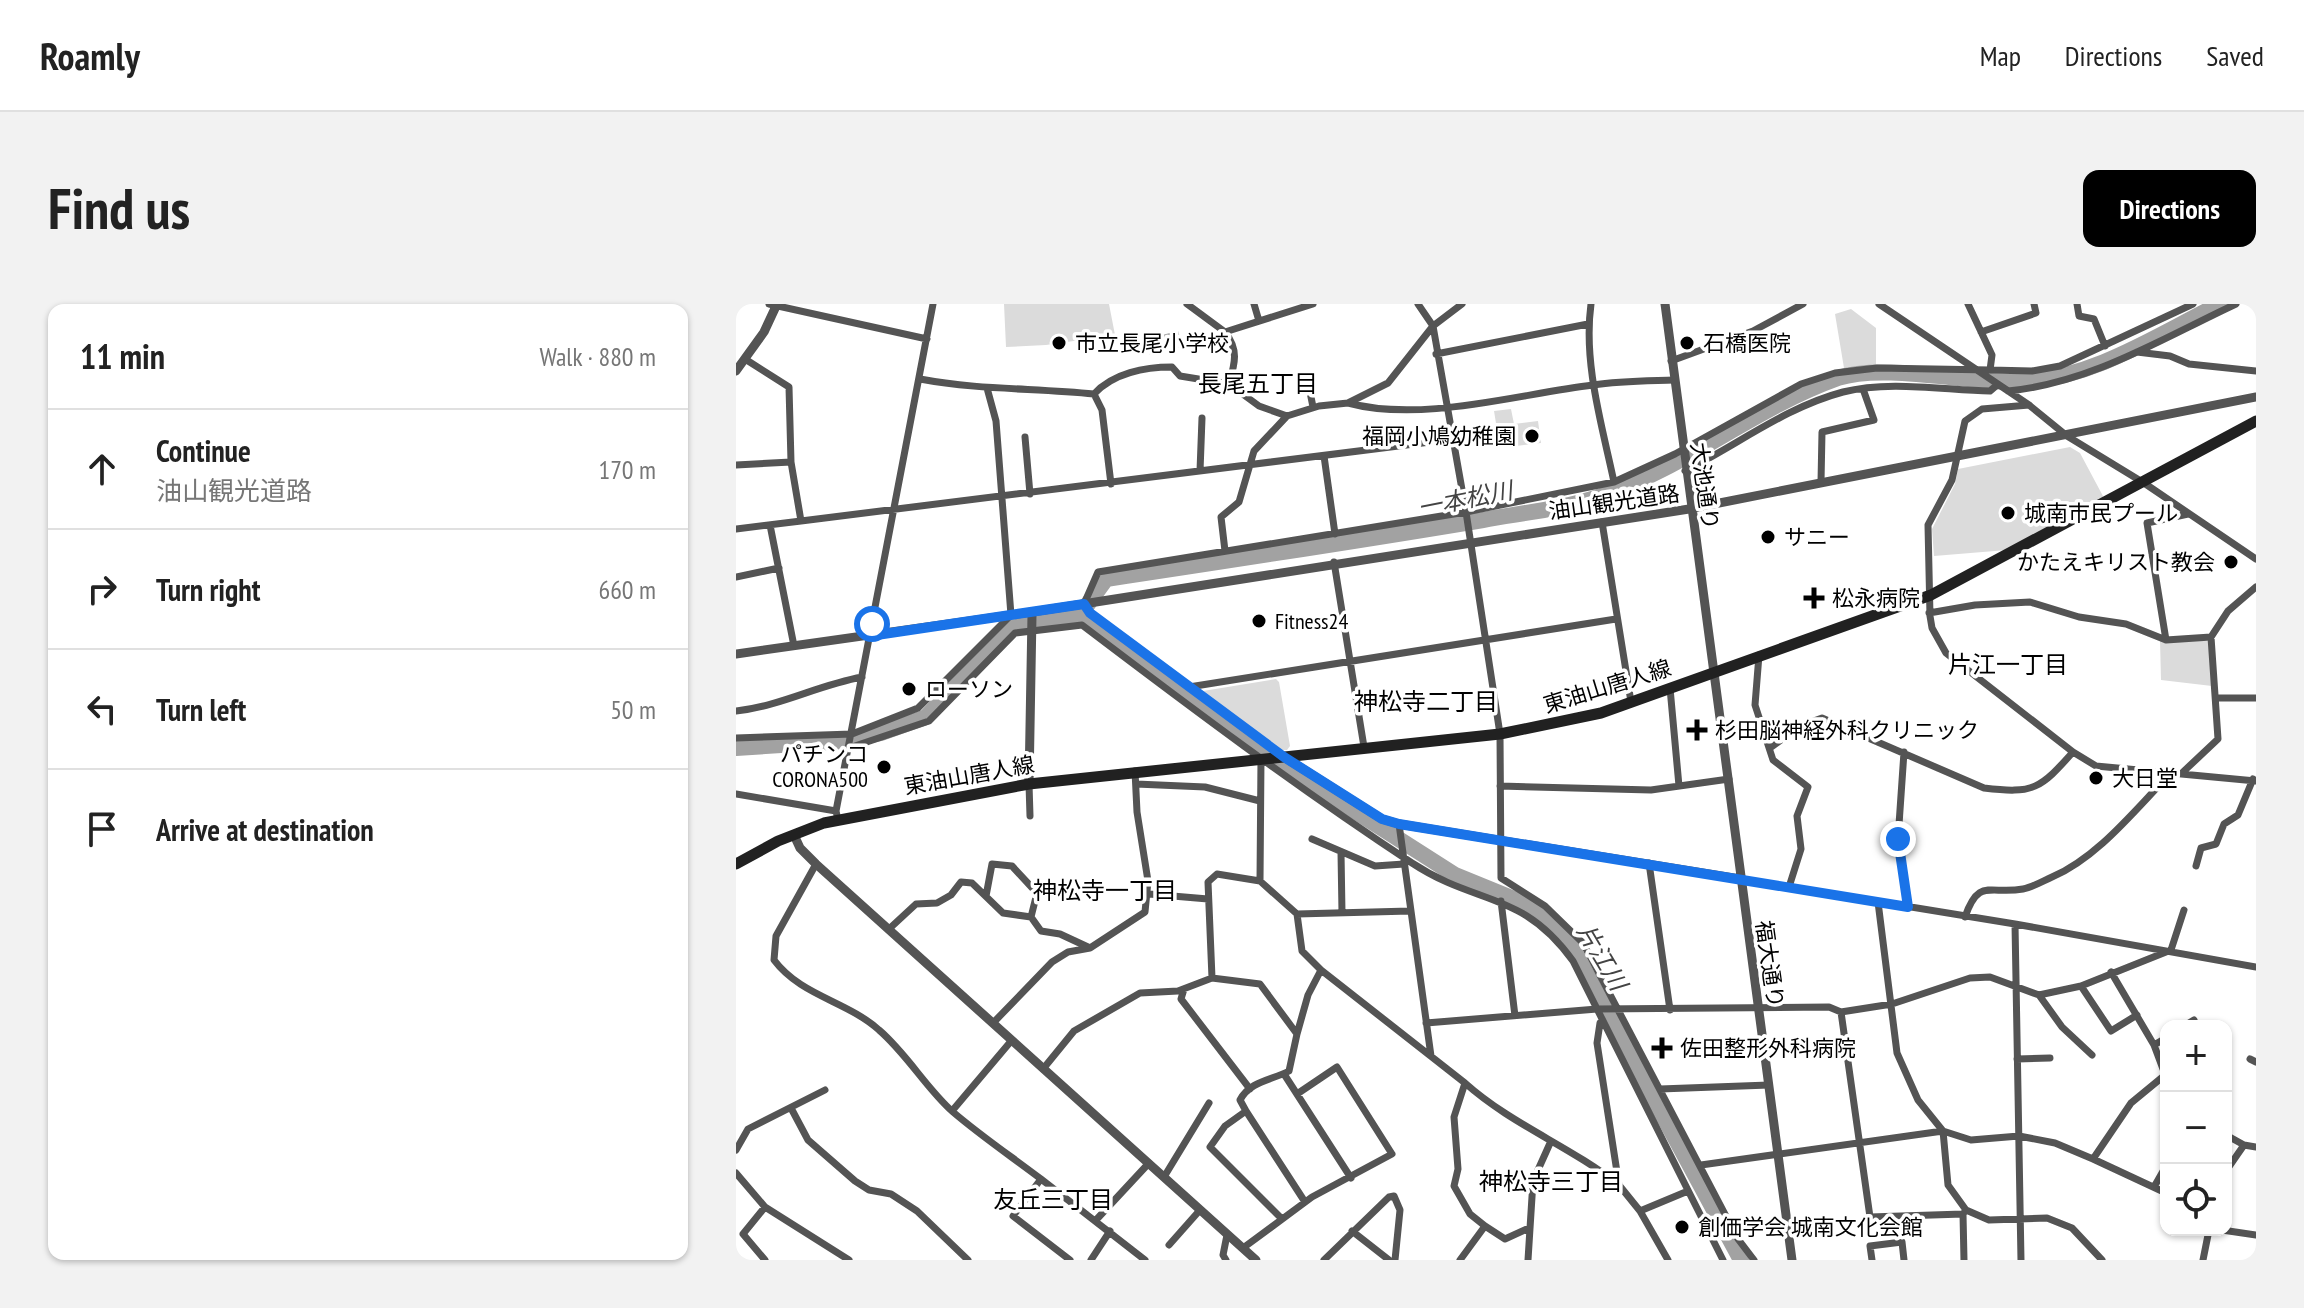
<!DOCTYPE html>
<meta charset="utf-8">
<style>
body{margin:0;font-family:"PT Sans Narrow","Noto Sans JP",sans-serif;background:#f2f2f2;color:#222}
.controls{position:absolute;right:24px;bottom:24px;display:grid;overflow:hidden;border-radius:16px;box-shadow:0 2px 6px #0004}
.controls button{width:72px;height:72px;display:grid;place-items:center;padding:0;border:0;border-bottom:2px solid #e0e0e0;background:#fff;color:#222;font:40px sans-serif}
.stop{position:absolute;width:24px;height:24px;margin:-18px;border:6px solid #1a73e8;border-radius:50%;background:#fff}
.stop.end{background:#1a73e8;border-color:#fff;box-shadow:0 2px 8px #0008}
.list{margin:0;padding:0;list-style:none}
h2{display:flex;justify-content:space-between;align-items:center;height:104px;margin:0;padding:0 32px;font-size:34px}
h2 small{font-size:26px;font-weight:400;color:#767676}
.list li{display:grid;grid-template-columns:52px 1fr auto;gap:24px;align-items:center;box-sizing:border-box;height:120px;padding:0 32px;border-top:2px solid #e0e0e0}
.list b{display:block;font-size:30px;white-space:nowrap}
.list p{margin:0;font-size:26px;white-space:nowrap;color:#767676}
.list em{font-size:26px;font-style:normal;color:#767676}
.icon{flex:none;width:44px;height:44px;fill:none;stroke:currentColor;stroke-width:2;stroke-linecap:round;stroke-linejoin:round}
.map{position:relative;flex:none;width:1520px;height:956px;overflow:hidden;border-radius:16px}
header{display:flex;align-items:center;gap:48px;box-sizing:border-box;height:112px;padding:0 40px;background:#fff;border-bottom:2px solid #e0e0e0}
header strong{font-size:38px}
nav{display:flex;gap:44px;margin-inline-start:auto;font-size:28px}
.intro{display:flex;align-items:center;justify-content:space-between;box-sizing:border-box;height:192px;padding:0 48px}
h1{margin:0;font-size:56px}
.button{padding:20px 36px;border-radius:16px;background:#000;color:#fff;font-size:28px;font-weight:700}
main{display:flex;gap:48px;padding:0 48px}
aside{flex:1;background:#fff;border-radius:16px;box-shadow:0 2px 6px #0004}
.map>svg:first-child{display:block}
</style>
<header>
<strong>Roamly</strong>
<nav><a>Map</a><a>Directions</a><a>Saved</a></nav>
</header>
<div class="intro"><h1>Find us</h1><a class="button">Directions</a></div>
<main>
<aside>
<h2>11 min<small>Walk · 880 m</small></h2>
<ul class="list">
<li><svg class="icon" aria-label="ahead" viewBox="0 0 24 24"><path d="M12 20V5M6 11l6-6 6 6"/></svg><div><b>Continue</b><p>油山観光道路</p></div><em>170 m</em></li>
<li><svg class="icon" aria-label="right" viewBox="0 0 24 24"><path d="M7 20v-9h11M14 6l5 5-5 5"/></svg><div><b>Turn right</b></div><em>660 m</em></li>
<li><svg class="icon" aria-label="left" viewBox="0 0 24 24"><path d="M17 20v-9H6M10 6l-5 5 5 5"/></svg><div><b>Turn left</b></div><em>50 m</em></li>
<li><svg class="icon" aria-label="arrive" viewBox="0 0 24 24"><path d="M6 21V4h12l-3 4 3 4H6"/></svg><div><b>Arrive at destination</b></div></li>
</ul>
</aside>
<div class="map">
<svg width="1520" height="956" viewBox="0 0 1520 956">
<defs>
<pattern id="water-rules" width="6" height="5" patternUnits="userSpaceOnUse" patternTransform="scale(2)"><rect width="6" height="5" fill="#a2a2a2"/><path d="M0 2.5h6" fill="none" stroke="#8a8a8a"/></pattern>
</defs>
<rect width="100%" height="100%" fill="#fff"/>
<path fill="#dbdbdb" d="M268,0H373L379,31L310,41L270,43Z
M1115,5L1140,24V61L1108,64L1099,10Z
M775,105L778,120L802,117L805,139L764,144L758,107Z
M1334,143L1344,149L1368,194L1271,246L1198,252L1196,225L1219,180L1222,165Z
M1424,336L1474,337L1476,382L1425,376Z
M540,375L543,378L554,442L551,446H541L466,391L467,387Z"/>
<path fill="url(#water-rules)" d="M442,27L447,42L414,51L410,35Z"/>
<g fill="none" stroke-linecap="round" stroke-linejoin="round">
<path stroke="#a2a2a2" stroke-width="16" d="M344,311L367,324L498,428L553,465L719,571L793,601L830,632L1005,956
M0,444L108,437L145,429L190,413L274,324L344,311L370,275C496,256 622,237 747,216C785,209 828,205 865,192C950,163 1018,104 1102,74C1148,59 1231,79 1283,78C1356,75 1420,32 1484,0"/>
<path stroke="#545454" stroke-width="7" d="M33,0L191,35
M451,0L489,28L577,0
M518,0L523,17
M682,0L697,22L730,208L764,430L765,574L809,602L847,639L1002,935L1018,956
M855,0C847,59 866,121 878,178
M1143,0L1293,101L1331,132L1408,179L1520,255
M1341,0L1343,12L1358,15L1369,42
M489,28C503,46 499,59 493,80L523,102L551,112
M1245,28L1300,9L1298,0
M1401,48L1434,52L1453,60L1520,67
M700,50L852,20
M935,57L1017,27L1067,0
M1254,66L1296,67L1324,62L1457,0
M184,75C242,86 299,84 358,90C377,69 409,63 436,63L444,72L493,80
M572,78L577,103
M1272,87C1355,79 1425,35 1500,0
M358,90L366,106L375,180
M612,99C686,119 782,90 857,81C884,77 911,77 938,76
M1293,101L1246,105L1229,117L1216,176L1192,221L1194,312L1196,324L1210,349L1337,448L1360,462L1520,477
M289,133L294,190
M588,152L599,230
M0,161L55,158
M464,167L466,114
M949,167C1001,141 1050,103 1107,88C1153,76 1208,86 1254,87L1261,81
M1085,178L1086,128L1138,116L1127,85
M65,217L718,135
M866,218L895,398
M34,221L58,342
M0,225L65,217L55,158L53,83L9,55
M489,247L485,213L503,198L518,147L551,112L583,102L612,99L652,79L697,22L726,0
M598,258L628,443
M0,273L43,264
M1193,309L1239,301L1294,298L1343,313L1390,320L1430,336L1475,333L1492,307L1520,283
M880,315L453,383L354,309L348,300L362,268L730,208L878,178L939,150L1065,80L1099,69L1141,64L1254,66L1256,51L1232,0
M1430,336L1411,219L1452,210
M1023,351L1019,401L1037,456L1072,483L1061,512L1065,545L1053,583
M453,383L548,453
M934,384L943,482
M1480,394H1520
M0,407C45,402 82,381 126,373
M0,434L116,430L182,404L275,311L260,117L251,84
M113,444L193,417L279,329L346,321C454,403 562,484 676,559C741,602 786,586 837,657L987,956
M1034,444L1064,422L1086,414L1248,484C1298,490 1304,485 1337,448
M1168,448L1162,535L1172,603
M525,454L524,577L561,610L566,647L585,666L729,779L718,813L722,865L718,882L734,910L749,922L724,956
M1447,468L1482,435L1475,333
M293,480L294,512
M400,480L469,483L524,497
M764,482L915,486L993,475
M0,490L100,507
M102,516L100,507L197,0
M663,520L695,752
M576,535L639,562L668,560
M605,548L606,609
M913,559L934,706
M80,560L40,632L38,656C65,692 111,697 143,726C171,750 190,784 217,808C245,832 276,853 305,875
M1460,562L1465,544L1480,540L1488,520L1502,511L1517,475
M1004,575L1279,620L1285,956
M413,590L472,595
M250,592L256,560L276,562L301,589L295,613
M765,597L779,712
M1142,598L1161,749L1182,796L1207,827L1212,881L1230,906L1253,916L1311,914L1336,924L1366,956
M561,610L674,607
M1229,613C1243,573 1254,591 1287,585C1297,583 1307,577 1316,573C1363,553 1401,503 1437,467
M1279,620L1520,663
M153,625L180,600L201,599L215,591L225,578L236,579L267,609L295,613L305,627L324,630L352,643
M1375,668L1418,741L1430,773
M476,674L472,578L481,570L524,577
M1345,682L1375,727L1401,711
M448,685L445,695L514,785
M1303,691L1326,723L1356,751
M1105,708L1134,913L1227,910L1230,906
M258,718L316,658L332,648L354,644L409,608L412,577L401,508L399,467
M690,719L861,705L1093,703L1105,708L1156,700L1234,674L1254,673L1303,691L1345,682L1435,646L1448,606
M864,719L861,739L883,881L904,907L952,887
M1448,722L1458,716
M561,730L572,691L585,666
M1418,741L1430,734
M1281,755L1314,754
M1514,755L1520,758
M307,765L338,727L404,689L442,687L476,674L524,680L561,730L553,767C536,776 514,777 504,796L510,807L489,822L474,843L546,915
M548,770L615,874
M729,779C776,821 834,842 883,881
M924,785L1033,781
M55,804L72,836L119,877L133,886L155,890L181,907L232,956
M216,807L276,736
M510,807L569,898
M1490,831L1508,841L1520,843
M0,846L12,825L89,786
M1357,855L1430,889
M965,861L1207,827L1235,836L1283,832L1319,839L1357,855L1395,799L1429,771
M1490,867L1508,841
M0,869L29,903L113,956
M428,873L473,799
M1418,883L1430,862
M29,903L7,930L29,956
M904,907L932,956
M1227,910L1228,956
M360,916L413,859
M749,922L769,935L793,924
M1486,926L1520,931
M616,927L653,956
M433,941L464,906
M507,944L576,893L656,850L601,763L561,790
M334,956L277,912L305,875L409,956
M355,956L374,927
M490,956L487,951L491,931
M588,956L653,893L658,892L664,906L659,956
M792,956L797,877L815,837
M1136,956L1134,942L1166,938L1168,956
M1467,956L1473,926"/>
<path stroke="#545454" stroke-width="9" d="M929,0L1056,956
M0,67L28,28L41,0
M0,350L296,308L953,205L1520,93
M548,453L646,515L663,520L1004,575
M293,480L296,311
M58,531L64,544L80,560L520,956"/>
<path stroke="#212121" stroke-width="11" d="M0,560L42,537L88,519L293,480L764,430L865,409L1195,291L1520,117"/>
</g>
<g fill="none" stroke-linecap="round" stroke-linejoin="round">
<path stroke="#1a73e8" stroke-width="10" d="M136,320L134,332L348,300L354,309L548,453L646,515L663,520L1172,603L1162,535"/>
</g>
<g fill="#000" stroke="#fff" stroke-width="3">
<circle cx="323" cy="39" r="8"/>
<circle cx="951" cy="39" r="8"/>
<circle cx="796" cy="132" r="8"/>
<circle cx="1272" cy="209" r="8"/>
<circle cx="1032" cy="233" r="8"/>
<circle cx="1495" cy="258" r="8"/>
<path d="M1074 282h8v8h8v8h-8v8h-8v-8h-8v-8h8z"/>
<circle cx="523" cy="317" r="8"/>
<circle cx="173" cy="385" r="8"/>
<path d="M957 414h8v8h8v8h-8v8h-8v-8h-8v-8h8z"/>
<circle cx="148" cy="463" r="8"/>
<circle cx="1360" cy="474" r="8"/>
<path d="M922 732h8v8h8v8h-8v8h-8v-8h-8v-8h8z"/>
<circle cx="946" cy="923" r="8"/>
</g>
<g text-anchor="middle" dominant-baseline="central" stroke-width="7" stroke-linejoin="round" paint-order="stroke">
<g font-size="22" fill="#000" stroke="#fff" text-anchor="start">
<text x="339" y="39">市立長尾小学校</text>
<text x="967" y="39">石橋医院</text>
<text x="780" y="132" text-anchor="end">福岡小鳩幼稚園</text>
<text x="1288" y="209">城南市民プール</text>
<text x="1048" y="233">サニー</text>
<text x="1479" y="258" text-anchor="end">かたえキリスト教会</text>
<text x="1096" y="294">松永病院</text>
<text x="539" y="317">Fitness24</text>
<text x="189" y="385">ローソン</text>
<text x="979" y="426">杉田脳神経外科クリニック</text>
<text x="132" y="450" text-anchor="end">パチンコ<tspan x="132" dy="25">CORONA500</tspan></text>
<text x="1376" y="474">大日堂</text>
<text x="944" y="744">佐田整形外科病院</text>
<text x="962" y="923">創価学会 城南文化会館</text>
</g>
<g font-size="22" fill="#000" stroke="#fff">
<text transform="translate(969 182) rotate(82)">大池通り</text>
<text transform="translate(878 198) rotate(-8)">油山観光道路</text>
<text transform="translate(871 382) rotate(-17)">東油山唐人線</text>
<text transform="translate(233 471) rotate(-10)">東油山唐人線</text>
<text transform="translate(1034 660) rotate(82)">福大通り</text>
</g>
<g font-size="24" fill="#000" stroke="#fff">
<text x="522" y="79">長尾五丁目</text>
<text x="1272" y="360">片江一丁目</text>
<text x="690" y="397">神松寺二丁目</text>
<text x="369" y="586">神松寺一丁目</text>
<text x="815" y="877">神松寺三丁目</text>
<text x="317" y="895">友丘三丁目</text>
</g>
<g font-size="24" font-style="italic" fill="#434343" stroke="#fff">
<text transform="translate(729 195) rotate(-11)">一本松川</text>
<text transform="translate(866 653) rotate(59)">片江川</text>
</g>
</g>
</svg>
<div class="controls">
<button>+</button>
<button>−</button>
<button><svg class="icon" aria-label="locate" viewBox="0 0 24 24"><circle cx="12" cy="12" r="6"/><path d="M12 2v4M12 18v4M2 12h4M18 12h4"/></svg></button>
</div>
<div class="stop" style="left:136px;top:320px"></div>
<div class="stop end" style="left:1162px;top:535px"></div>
</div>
</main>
